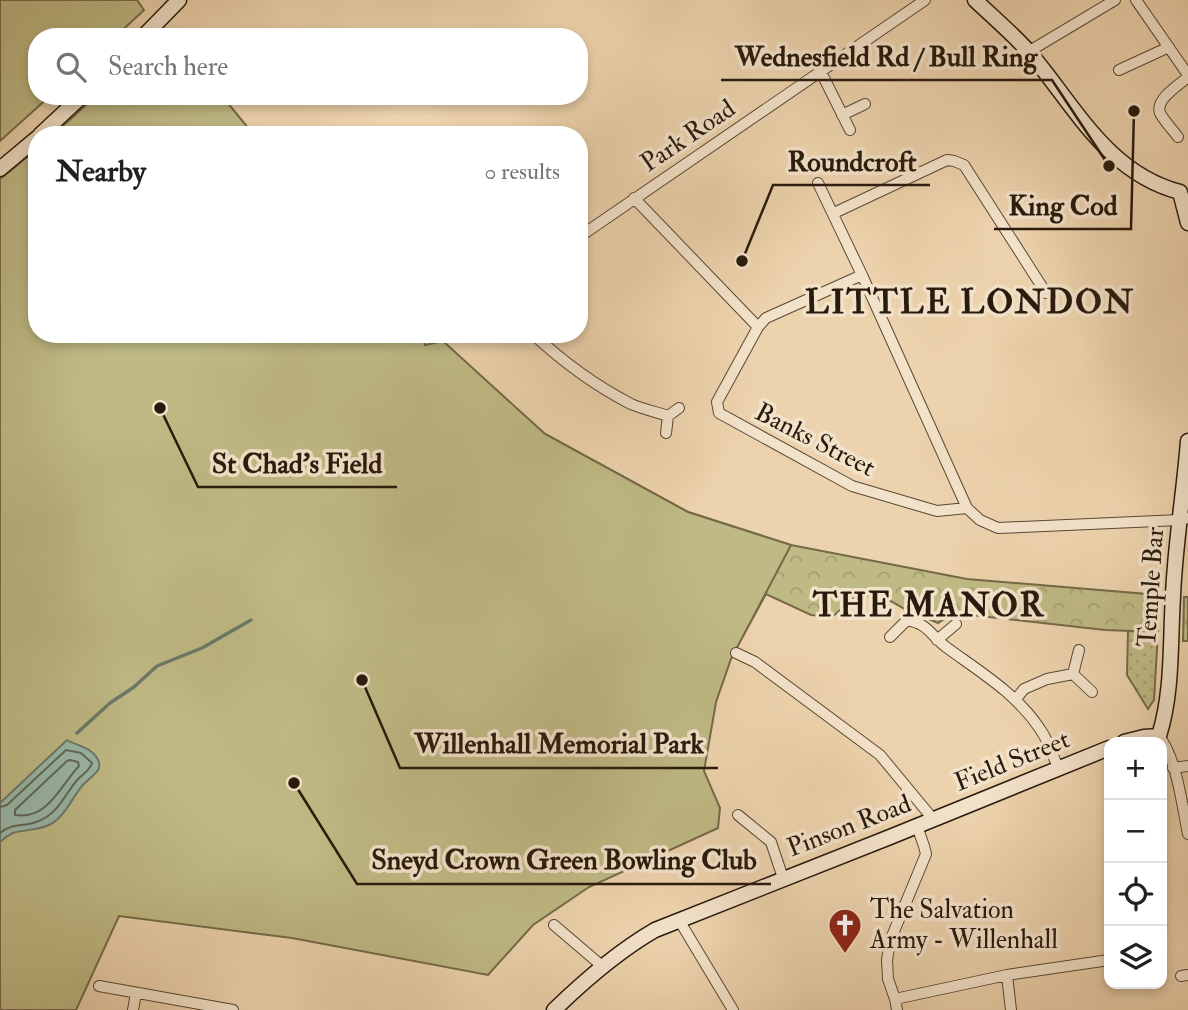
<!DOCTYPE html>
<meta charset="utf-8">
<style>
body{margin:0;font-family:"IM FELL Double Pica",serif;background:#f2f2f2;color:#202124}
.controls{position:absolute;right:21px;bottom:21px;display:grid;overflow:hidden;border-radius:14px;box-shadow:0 4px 10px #0003}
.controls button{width:63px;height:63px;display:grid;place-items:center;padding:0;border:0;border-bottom:2px solid #e0e0e0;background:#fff;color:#202124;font:35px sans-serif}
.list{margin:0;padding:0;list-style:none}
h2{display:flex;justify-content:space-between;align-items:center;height:91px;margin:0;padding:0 28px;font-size:30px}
h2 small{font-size:23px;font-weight:400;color:#757577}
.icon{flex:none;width:38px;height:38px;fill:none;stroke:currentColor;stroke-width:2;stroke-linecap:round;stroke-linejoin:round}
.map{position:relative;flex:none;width:1188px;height:1010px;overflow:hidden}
.search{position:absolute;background:#fff;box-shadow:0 4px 10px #0003;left:28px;top:28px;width:560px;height:77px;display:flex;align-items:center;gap:18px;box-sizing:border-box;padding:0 24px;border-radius:28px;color:#757577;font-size:26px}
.panel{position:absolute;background:#fff;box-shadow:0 4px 10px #0003;left:28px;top:126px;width:560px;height:217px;border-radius:28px}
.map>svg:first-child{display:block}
</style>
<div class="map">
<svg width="1188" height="1010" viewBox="0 0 1188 1010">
<defs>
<pattern id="grass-dots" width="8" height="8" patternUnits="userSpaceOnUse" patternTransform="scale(1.75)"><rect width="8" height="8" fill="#bfba85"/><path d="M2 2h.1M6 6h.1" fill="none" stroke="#a49f72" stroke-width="1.8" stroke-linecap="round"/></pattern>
<pattern id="forest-crowns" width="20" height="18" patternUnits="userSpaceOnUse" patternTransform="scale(1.75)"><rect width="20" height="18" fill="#bfba85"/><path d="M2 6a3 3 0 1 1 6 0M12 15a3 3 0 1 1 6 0" fill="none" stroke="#a49f72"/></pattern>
</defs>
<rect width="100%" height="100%" fill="#edd3ad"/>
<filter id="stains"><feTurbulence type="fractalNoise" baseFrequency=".00286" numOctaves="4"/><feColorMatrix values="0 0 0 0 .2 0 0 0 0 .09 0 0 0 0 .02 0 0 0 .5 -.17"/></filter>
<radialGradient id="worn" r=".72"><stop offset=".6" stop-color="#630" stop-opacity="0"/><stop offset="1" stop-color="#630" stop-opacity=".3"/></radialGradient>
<path fill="url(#grass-dots)" stroke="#746a48" stroke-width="2" d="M1128,631L1158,632L1154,700L1148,709L1127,675Z"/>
<path fill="url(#forest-crowns)" stroke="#746a48" stroke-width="2" d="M473,370L545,434L688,512L791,545L967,579L1159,595L1158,632L1105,630L953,613L938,623L903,608L882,596L858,595L832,617L811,615L766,594L738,645L664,557Z
M1184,597H1188V641H1183Z"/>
<path fill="#bfba85" stroke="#746a48" stroke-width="2" d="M0,0H137L144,10L115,37H37V96H50L0,141Z
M96,96H222L254,135H53Z
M37,149V334H420L423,338L425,345L443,341L545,434L688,512L791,545L731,659L716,702L704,771L720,808L718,828L589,887L533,925L488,975L292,938L119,916L76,1010H0V179Z"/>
<path fill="#99b8a8" stroke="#6c796a" stroke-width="2" d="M67,740C77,746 92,747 98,760C100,764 100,766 98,770C94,776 87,780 82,786C72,798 65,816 51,824C38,831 26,829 13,833C8,835 4,839 0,842V803Z"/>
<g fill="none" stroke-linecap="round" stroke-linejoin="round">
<path stroke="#60695a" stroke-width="2" d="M70,760L78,762L79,766C60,786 48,820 15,815V810L67,761Z
M0,807L7,805L66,750L81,753L92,763C90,770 84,773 78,779C64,795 58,815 36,822C23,827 11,823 0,833"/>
<path stroke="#6c796a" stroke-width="3.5" d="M77,733L110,703L134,687L157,666L202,648L251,620"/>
<defs>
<path id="street" d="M1136,0L1188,75
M1028,52L1115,0
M820,70L850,130
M1119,70L1169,47
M842,115L865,104
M1178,137C1173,130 1164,121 1160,113C1155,99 1179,85 1188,77
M818,183L862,275L967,508L980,520L998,528L1180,520L1188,518
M634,198L758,327
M834,213L947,160L954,161L964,165L1046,293
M579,237L925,0
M862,275L766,318L758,327L717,402L719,413L852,486L937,511L967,508
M533,334C562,361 596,386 631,404C643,409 656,412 668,416
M666,433L668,416L679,408
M890,637L907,620C929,624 930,635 946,647C980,672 1016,693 1040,729C1048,740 1053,755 1058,768
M937,640L956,624
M1079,650L1073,674L1092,692
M736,653L755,662L880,755L933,819
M1016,699L1024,689L1047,679L1073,674
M1159,736C1177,759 1182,805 1188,834
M1173,768L1188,766
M738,815L771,842L783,878
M679,920L733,1010
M554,925L602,966
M1007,975L1011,1010
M1181,976L1188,975
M99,986L233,1010
M895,999L1007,975L1109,960
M133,1010L136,993
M897,1010L895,999L888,979L887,960L890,941L926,854L924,846L917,826"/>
<path id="secondary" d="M975,0C993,17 1013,34 1029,52C1075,106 1107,173 1180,192
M143,37L179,0
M40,135L82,96
M0,169L37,138
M1180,192L1188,223
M1124,742L1144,737L1159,736C1173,691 1170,643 1173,596C1175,544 1184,493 1188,441
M554,1010C585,980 617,952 655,930L890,837L1109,748"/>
</defs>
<use href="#street" stroke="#594834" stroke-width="12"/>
<use href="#secondary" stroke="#281a0c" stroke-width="17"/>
<use href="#street" stroke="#f3e2ca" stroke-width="10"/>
<use href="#secondary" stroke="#f3e2ca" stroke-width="14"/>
</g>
<defs>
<symbol id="church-pin" viewBox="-11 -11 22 30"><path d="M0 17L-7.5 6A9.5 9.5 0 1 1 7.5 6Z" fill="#8f2418" stroke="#f3e2ca"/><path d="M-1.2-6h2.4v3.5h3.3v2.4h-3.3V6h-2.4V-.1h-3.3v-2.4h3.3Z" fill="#fff"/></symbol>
</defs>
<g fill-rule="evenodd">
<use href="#church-pin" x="826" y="906" width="38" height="52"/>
</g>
<g text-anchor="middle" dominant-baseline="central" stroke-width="7" stroke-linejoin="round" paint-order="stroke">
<g font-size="26" fill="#281a0c" stroke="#f3e2ca">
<text transform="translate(688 136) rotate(-34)">Park Road</text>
<text transform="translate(815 440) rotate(27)">Banks Street</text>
<text transform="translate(1151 587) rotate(-86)">Temple Bar</text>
<text transform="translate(1012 761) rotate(-22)">Field Street</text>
<text transform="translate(849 826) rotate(-21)">Pinson Road</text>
</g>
<g font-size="26" fill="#281a0c" stroke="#f3e2ca" text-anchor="start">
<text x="870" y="910">The Salvation<tspan x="870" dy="30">Army - Willenhall</tspan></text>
</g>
<g font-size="33" font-weight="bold" letter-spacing="2" fill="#281a0c" stroke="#f3e2ca">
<text x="970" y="302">LITTLE LONDON</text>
<text x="929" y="605">THE MANOR</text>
</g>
</g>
<path fill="none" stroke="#281a0c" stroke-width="2.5" d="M1109 166L1052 80H721M742 261L773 185H930M1134 111L1131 229H994M160 408L198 487H397M362 680L400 768H718M294 783L357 884H771"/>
<g fill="#281a0c" stroke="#f3e2ca" stroke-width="2.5">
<circle cx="1109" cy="166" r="7"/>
<circle cx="742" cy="261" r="7"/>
<circle cx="1134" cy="111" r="7"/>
<circle cx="160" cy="408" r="7"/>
<circle cx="362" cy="680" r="7"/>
<circle cx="294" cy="783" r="7"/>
</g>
<g font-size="28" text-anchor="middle" font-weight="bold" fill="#281a0c" stroke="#f3e2ca" stroke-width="7" stroke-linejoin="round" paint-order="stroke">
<text x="886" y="66">Wednesfield Rd / Bull Ring</text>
<text x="852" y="171">Roundcroft</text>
<text x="1063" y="215">King Cod</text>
<text x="297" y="473">St Chad's Field</text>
<text x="559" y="753">Willenhall Memorial Park</text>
<text x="564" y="869">Sneyd Crown Green Bowling Club</text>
</g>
<rect width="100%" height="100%" filter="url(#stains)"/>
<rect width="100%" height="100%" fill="url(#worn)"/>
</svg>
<div class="controls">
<button>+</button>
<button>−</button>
<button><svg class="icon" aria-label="locate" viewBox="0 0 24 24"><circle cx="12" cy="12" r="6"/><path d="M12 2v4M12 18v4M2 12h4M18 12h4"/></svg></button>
<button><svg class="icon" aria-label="layers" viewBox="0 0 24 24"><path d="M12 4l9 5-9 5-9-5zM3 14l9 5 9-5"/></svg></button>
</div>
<div class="search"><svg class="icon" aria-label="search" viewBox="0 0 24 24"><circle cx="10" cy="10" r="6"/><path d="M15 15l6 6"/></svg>Search here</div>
<section class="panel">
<h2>Nearby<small>0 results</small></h2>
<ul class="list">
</ul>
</section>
</div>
